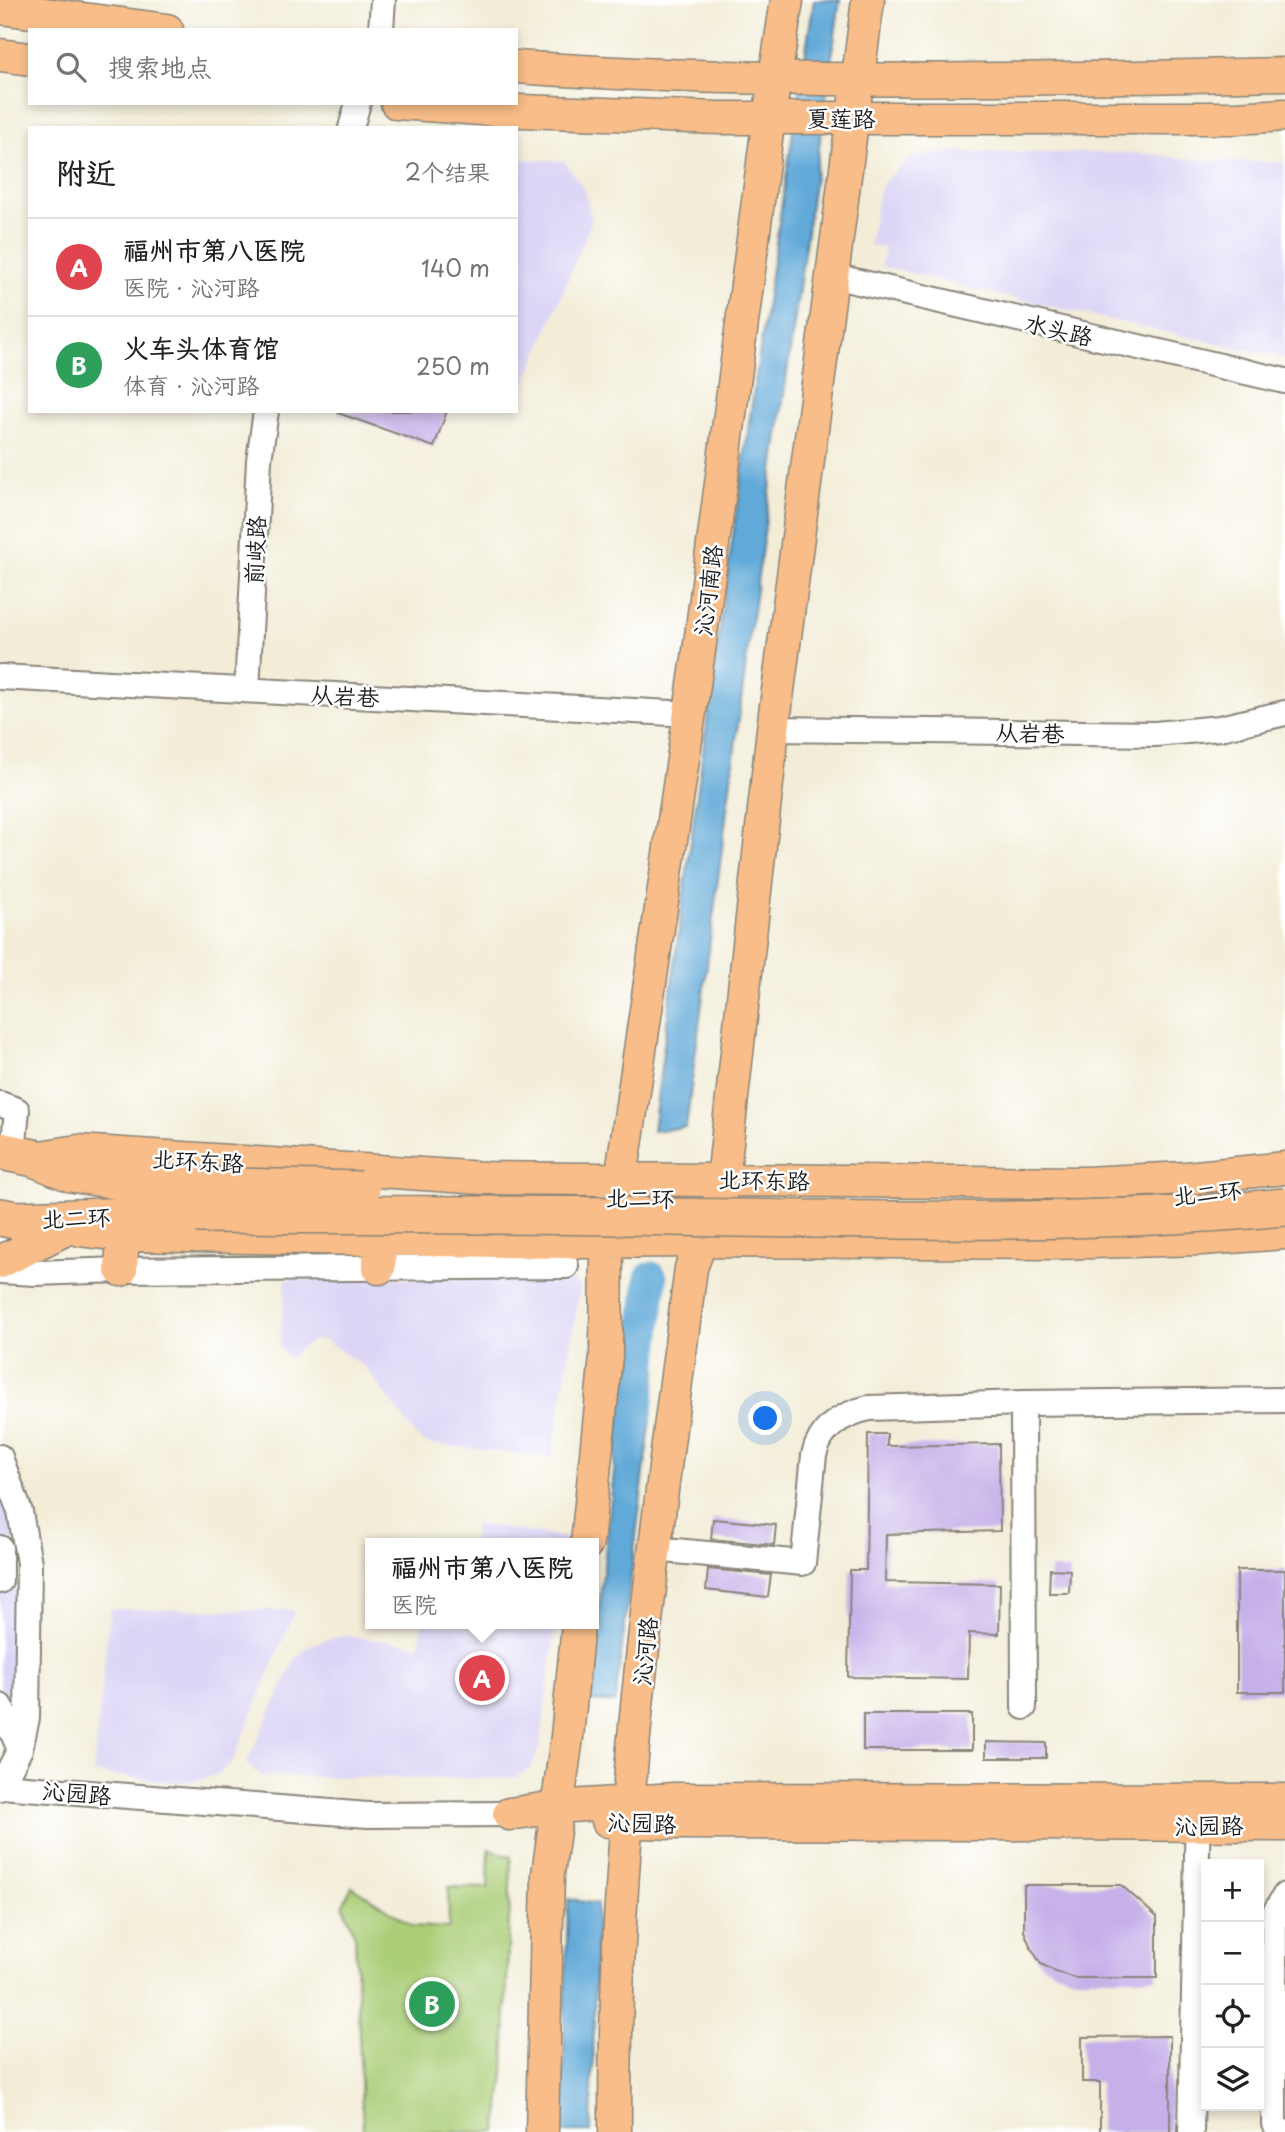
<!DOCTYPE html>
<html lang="zh">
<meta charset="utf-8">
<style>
body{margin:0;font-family:"Playpen Sans","LXGW WenKai TC",sans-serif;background:#f2f2f2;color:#202124}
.controls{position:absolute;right:21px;bottom:21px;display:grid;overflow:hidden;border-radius:0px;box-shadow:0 4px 10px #0003}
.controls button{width:63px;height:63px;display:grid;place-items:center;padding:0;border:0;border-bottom:2px solid #e0e0e0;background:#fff;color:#202124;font:35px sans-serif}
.you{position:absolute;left:766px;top:1419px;width:24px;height:24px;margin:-18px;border:5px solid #fff;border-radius:50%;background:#1a73e8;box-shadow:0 0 0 10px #1a73e833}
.badge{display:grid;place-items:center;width:46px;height:46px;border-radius:50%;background:#ea580c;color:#fff;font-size:23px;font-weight:700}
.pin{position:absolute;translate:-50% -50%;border:4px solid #fff;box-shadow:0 2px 7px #0006}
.popup{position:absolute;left:365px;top:1538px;width:234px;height:91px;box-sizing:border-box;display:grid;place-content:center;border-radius:0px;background:#fff;filter:drop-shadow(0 2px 5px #0005);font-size:23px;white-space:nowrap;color:#757577}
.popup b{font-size:26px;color:#202124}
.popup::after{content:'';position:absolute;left:50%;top:100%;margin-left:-14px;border:14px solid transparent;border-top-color:#fff}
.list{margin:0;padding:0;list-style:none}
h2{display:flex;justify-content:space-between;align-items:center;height:91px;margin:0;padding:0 28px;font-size:30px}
h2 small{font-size:23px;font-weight:400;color:#757577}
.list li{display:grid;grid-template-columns:46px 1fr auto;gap:21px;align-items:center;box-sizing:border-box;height:98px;padding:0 28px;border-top:2px solid #e0e0e0}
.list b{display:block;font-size:26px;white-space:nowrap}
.list p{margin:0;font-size:23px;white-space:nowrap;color:#757577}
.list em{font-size:23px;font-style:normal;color:#757577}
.icon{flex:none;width:38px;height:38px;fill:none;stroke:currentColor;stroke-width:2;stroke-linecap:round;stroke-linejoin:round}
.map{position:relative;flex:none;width:1285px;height:2132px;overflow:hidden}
.search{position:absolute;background:#fff;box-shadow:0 4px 10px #0003;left:28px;top:28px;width:490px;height:77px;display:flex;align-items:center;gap:18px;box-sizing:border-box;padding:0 24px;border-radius:0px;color:#757577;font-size:26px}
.panel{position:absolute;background:#fff;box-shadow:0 4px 10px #0003;left:28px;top:126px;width:490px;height:287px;border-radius:0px}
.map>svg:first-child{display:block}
</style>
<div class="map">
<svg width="1285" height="2132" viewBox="0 0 1285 2132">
<rect width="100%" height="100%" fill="#fff"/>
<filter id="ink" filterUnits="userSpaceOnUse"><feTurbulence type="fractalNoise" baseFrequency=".0143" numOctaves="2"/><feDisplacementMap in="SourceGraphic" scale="14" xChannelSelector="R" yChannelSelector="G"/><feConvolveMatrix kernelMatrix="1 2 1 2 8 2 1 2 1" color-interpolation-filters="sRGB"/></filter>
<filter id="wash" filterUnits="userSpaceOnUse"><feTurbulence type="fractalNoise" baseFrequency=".00686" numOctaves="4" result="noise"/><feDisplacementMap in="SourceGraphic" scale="28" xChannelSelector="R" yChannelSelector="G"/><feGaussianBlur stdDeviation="1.57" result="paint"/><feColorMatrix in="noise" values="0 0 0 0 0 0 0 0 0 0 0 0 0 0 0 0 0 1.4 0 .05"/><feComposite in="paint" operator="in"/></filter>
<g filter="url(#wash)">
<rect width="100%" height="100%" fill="#f3edd8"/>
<path fill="#dcd5f6" d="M951,152L1119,153L1153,154L1185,159L1285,163V358L1011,298L881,266L885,248L869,245L879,191L884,182L909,159L931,153Z
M516,159L564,161L585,191L592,220L516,407Z
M569,1278L580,1287L552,1457L428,1444L416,1436L366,1368L326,1341L317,1339L311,1341L288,1358L279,1347L286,1279Z
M0,1487L7,1505L16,1546L17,1568L10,1710L0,1708Z
M475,1524L567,1538V1543H472Z
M110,1609L295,1610L233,1761L219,1774L201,1780L176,1783L93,1773Z
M422,1624H556L540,1746L531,1768L516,1777L503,1779L261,1776L246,1764L296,1658L309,1646L327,1639L346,1636L419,1645Z"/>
<path fill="#abce77" stroke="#64754a" stroke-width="2" d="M489,1849L511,1857L504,2073L497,2132H363L355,1936L343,1904L352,1886L413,1926L449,1928L448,1887L488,1888Z"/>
<path fill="#61a9d8" stroke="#3e627a" stroke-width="2" d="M814,0H840L750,632L686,1127L653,1131C701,753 753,376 814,0Z
M625,1369L657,1370L615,1703L589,1701Z
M568,1899L597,1904L591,2132H562Z"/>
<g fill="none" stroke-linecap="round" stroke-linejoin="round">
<path stroke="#61a9d8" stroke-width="33" d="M636,1414L651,1278"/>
</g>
<g id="blocks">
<path fill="#c6b0e9" d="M338,411H447L434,447L338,413Z
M868,1434H887V1446L999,1444L1000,1531L886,1534L885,1582L1000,1584L999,1634L969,1633L968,1679L848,1677L850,1570H866Z
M713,1519L776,1525L774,1545L711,1539Z
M708,1569L771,1575L768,1597L706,1590Z
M1050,1569L1070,1570L1069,1593H1049Z
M1237,1570H1285V1692H1237Z
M863,1714H972V1750H863Z
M986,1742L1046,1743V1758H986Z
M1024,1885H1121L1157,1917V1978H1075L1056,1972L1041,1964L1031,1948L1024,1931Z
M1170,2036V2132H1100V2082H1082V2037Z"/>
</g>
</g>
<g filter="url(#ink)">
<use href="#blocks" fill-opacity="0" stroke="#88847a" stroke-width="2"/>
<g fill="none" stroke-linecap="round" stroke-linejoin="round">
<defs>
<path id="minor" d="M381,30L383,0
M351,128L358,103
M833,276L1285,381
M0,677L690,714
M247,690L259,460L266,411
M773,729L1155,734L1220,728L1285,713
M0,1104L17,1110L13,1153
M0,1271L35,1273L121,1270L566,1266
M0,1457L20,1512L29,1563L27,1718L20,1749L0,1788
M0,1548V1581
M654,1549L803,1563L814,1455C821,1427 842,1414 869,1408L1023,1403
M0,1706L20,1749
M1024,1707L1023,1403L1285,1400
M1,1786L368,1815L509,1814
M1191,2132L1198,1807
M1282,2132L1274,2124V1923L1275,1912L1285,1895"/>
<path id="major" d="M0,8L167,30
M0,55L30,59
M516,67C772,85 1029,80 1285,74
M397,103L496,110L719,118H1236L1285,115
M34,1158L78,1151L483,1178L1085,1183L1186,1178L1285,1168
M80,1230L123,1235L561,1242L701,1241L1054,1243L1201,1239L1285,1233
M0,1262L68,1228
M379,1268L380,1240
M121,1270L123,1235
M587,1543L606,1356L607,1242L621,1179L699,651L769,117L787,0
M509,1814L556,1807L674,1799L1285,1800
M608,1821L675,1823L1285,1825
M542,2132L548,1874L567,1737L578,1624
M615,2132C615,2046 617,1959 623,1873C636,1670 665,1469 691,1268L701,1241L718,1205L723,1179L773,729L868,0"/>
<path id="highway" d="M0,1151L34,1158L71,1173L140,1184L197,1186
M0,1217L16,1220L196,1214"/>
</defs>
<use href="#minor" stroke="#88847a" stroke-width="28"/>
<use href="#major" stroke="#88847a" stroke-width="35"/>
<use href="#highway" stroke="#88847a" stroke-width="40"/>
<use href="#minor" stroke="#fff" stroke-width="24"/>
<use href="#major" stroke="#f8bd88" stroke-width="32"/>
<use href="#highway" stroke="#f8bd88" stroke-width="37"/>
<defs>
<path id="highway-bridge" d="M197,1186L361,1190
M196,1214C355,1215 513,1214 672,1217C877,1220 1081,1226 1285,1207"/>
</defs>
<use href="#highway-bridge" stroke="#88847a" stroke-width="40" stroke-linecap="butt"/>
<use href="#highway-bridge" stroke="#f8bd88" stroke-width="37"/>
</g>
</g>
<g text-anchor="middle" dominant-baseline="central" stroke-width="5" stroke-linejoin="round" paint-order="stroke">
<g font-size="23" fill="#1c1c1c" stroke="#fff">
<text x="841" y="117">夏莲路</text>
<text transform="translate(1059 329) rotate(13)">水头路</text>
<text transform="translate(254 550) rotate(-87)">前岐路</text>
<text transform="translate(707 590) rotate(-83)">沁河南路</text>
<text transform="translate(345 695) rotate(3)">从岩巷</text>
<text transform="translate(1030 732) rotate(1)">从岩巷</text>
<text transform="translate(198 1160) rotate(3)">北环东路</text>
<text transform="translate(764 1179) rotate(1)">北环东路</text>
<text transform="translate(1207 1192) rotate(-6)">北二环</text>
<text transform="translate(640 1197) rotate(1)">北二环</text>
<text transform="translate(76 1217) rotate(-2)">北二环</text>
<text transform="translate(644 1651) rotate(-84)">沁河路</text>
<text transform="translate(77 1792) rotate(5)">沁园路</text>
<text transform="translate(642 1822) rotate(2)">沁园路</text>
<text x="1209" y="1824">沁园路</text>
</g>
</g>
</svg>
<div class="controls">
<button>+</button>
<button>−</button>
<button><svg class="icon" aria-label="locate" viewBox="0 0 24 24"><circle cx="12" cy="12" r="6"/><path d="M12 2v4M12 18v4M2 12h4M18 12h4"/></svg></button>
<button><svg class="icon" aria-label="layers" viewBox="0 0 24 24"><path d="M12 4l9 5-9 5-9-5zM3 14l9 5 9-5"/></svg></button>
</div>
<div class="you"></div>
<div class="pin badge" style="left:482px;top:1678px;background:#e0444e">A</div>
<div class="popup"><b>福州市第八医院</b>医院</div>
<div class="pin badge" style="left:432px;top:2004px;background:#2e9e5b">B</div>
<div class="search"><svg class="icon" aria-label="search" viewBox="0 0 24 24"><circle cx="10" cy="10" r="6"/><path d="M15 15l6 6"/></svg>搜索地点</div>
<section class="panel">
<h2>附近<small>2个结果</small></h2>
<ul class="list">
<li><span class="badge" style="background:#e0444e">A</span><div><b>福州市第八医院</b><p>医院 · 沁河路</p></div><em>140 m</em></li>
<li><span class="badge" style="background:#2e9e5b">B</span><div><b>火车头体育馆</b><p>体育 · 沁河路</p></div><em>250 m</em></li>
</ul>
</section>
</div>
